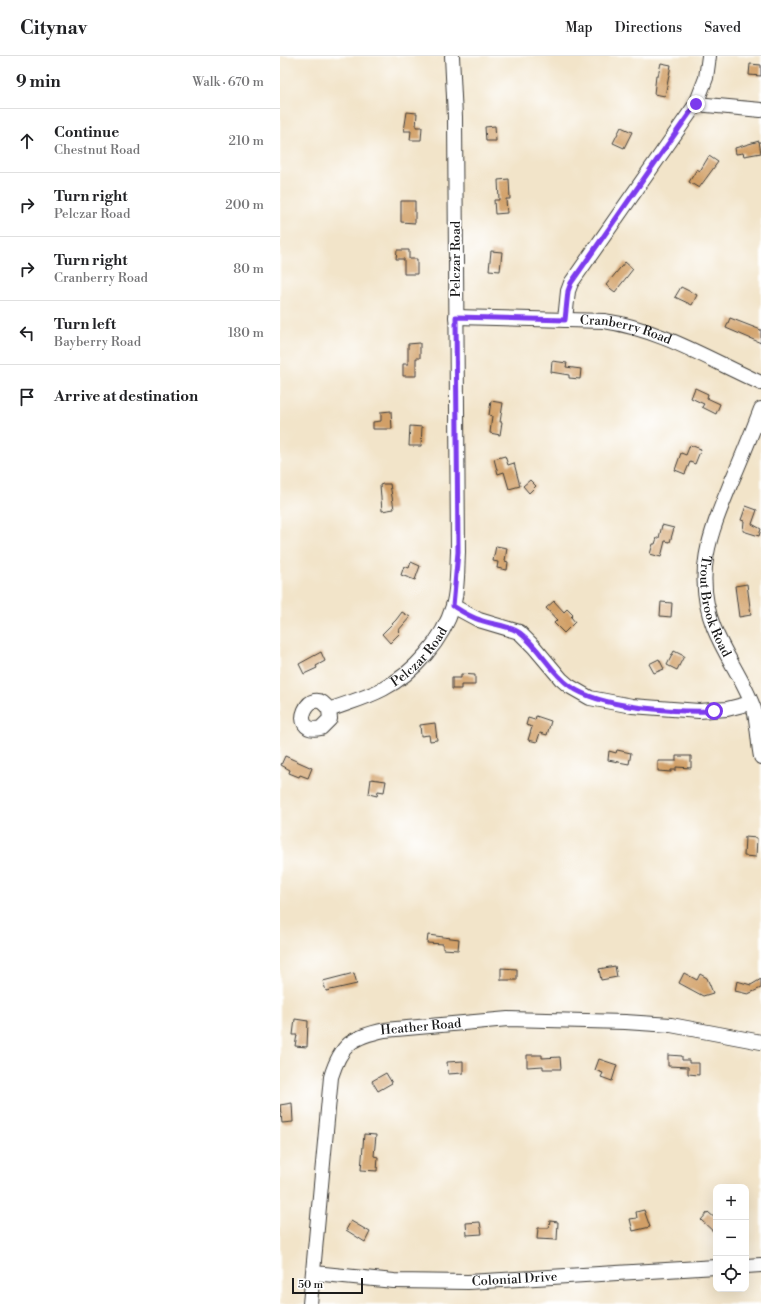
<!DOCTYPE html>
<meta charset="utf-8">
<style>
body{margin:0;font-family:"Libre Bodoni",serif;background:#f2f2f2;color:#202124}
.controls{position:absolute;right:12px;bottom:12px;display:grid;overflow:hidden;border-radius:8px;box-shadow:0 4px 16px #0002}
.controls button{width:36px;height:36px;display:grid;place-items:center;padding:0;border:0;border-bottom:1px solid #e0e0e0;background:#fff;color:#202124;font:20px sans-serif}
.scale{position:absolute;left:12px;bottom:10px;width:71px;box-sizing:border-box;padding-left:4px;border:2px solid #1c1c1c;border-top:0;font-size:11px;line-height:14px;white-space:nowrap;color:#1c1c1c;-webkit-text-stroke:3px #fff;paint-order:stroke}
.stop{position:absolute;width:12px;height:12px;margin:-9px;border:3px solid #7c3aed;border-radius:50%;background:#fff}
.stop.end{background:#7c3aed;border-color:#fff;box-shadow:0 1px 4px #0008}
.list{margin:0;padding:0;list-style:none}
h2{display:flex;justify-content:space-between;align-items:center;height:52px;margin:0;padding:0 16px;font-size:17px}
h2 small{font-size:13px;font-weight:400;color:#757577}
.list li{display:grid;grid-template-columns:26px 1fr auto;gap:12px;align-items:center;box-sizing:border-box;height:64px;padding:0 16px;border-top:1px solid #e0e0e0}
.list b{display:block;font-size:15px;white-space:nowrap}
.list p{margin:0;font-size:13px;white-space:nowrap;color:#757577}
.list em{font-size:13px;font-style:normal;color:#757577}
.icon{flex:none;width:22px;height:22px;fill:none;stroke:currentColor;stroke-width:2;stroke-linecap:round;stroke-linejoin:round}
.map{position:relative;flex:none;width:481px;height:1248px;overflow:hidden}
header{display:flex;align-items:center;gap:24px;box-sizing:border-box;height:56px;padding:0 20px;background:#fff;border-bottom:1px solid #e0e0e0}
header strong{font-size:19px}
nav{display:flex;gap:22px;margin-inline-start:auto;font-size:14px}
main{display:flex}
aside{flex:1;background:#fff}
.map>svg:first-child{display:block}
</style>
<header>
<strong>Citynav</strong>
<nav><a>Map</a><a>Directions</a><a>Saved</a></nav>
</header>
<main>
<aside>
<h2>9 min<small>Walk · 670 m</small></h2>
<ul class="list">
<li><svg class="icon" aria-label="ahead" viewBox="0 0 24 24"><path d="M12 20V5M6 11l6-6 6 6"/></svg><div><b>Continue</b><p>Chestnut Road</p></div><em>210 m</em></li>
<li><svg class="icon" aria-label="right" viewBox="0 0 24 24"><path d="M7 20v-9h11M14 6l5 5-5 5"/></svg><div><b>Turn right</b><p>Pelczar Road</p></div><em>200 m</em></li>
<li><svg class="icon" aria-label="right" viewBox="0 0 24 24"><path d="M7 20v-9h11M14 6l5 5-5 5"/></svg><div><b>Turn right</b><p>Cranberry Road</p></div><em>80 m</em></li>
<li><svg class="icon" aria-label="left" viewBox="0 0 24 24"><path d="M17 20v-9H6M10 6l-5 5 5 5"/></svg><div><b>Turn left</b><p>Bayberry Road</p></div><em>180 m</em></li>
<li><svg class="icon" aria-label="arrive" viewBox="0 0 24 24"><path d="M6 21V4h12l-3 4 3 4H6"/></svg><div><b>Arrive at destination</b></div></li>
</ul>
</aside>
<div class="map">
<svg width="481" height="1248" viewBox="0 0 481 1248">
<rect width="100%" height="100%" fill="#fff"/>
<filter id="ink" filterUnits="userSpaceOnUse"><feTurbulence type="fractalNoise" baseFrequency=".025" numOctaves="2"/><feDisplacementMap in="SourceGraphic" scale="8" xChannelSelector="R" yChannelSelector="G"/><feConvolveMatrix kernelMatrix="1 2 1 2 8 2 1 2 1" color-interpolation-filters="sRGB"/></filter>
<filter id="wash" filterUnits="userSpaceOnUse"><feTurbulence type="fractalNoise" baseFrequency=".012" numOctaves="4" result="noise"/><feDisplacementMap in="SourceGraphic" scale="16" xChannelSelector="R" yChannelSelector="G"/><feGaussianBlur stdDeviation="0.9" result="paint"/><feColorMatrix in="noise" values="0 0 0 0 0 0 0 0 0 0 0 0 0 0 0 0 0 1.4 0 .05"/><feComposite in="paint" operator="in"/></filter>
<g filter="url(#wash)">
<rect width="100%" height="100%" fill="#f2e4c9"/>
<g id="blocks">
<path fill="#d2a068" d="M381,7L391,9L385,40L374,38L376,20H378Z
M470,8L481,9V20L469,19Z
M127,56L137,57L136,71H142L141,84H130L131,75H124Z
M215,70L216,85H206L205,71Z
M341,71L352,76L344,92L333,87Z
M479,85L481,97L464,100L463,97L456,98L455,92Z
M429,100L438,106L419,132L409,126L417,113L420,115Z
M229,123L230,143H226L227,157L215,158L214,144H219L218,124Z
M121,145H135V167L121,166Z
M117,194H129V203H137V218H124V203H116Z
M211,195L222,196L220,215L209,214Z
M345,206L353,213L335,236L326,229Z
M401,231L417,239L412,249L395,241Z
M450,262L481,274V287L446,272Z
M140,287V302H136V320H123V308H128V288Z
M272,305L287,307L286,311L301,313L300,323L289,322V319L271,316Z
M415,332L428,338L427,342L440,348L436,358L422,351L424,348L411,342Z
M211,345L223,347L220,366H222L220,379L210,377L212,360L209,359Z
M111,355L112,373H93V366L101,365V356Z
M130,370L142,371L141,390H129Z
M410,389L421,393L415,408L410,406L405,418L395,414L401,397L406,399Z
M225,400L228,409L234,407L240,430L229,433L224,416L218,418L214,403Z
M250,424L256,430L249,437L243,430Z
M103,428H110L114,453L102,455L100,429Z
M466,450L477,454L472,468L481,473L479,480L463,475L464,465L461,464Z
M382,469L394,472L390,486L385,485L381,501L370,498L373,488H375L377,482H379Z
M216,490L227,492L225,505L228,506L227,514L217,512L218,506L213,505Z
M131,506L140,510L135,524L121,519L124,510L129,512Z
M467,528L471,559L459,561L455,530Z
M274,545L284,556L287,553L293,559L291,561L295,566L284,577L274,567L277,564L266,552Z
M381,546L392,547L391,561L380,560Z
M122,556L130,561L118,575L120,577L110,587L102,578L116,564Z
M394,595L404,600L397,614L387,609Z
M41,596L45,605L36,610L37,612L24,618L19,608Z
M379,603L384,613L374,617L369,608Z
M181,618L195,619V629H181V633H172V622H181Z
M256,660L271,665L267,679L260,677L257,686L248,684L252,671L246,669L248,662L255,664Z
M155,667L157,684L150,685L149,679L141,680L140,669Z
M337,694L351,697L349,708L328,704L329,695L336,697Z
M5,700L32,712L28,722L20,719L19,721L9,717L10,714L1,709Z
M396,700H411V712L396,711V714H391V716L378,715V705H396Z
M91,723L106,725L104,736L98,735L97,740L89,738Z
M465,781L477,782L476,801L464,800Z
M148,879L179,883L178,894L163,893V888L147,887Z
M335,910L337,921L321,924L319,913Z
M221,912L237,913V924H221Z
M74,917L77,928L46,935L43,925Z
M404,917L417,924L420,918L427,922L433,937L423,940L399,927Z
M481,923V932L468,938L455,935L457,925L471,929Z
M15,963L28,965L27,991L15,990L17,979H13Z
M247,999H262V1002L280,1001L281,1013H263V1010L247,1011Z
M388,999L402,1000V1004H409V1007H419V1019L408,1018V1011L388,1010Z
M319,1003L337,1009L332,1025L321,1021L323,1017L315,1014Z
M183,1005V1017L168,1018L167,1006Z
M106,1017L112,1027L98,1035L92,1025Z
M12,1047L13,1066L2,1067L0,1049Z
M84,1078L96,1079L94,1100L98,1101L97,1115L81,1114Z
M364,1154L370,1171L353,1175L350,1163L357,1162L356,1156Z
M428,1156L436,1163V1178L421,1164Z
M71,1165L90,1176L85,1186L66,1174Z
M270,1165L278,1166L277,1184L257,1183L258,1172H269Z
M200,1166L202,1178L187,1179L186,1167Z"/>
</g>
</g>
<g filter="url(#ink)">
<use href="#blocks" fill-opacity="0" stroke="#3c3a36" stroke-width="1"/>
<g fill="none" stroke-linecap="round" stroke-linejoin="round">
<defs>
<g id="minor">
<path d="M416,48L481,54"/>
<path id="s1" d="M176,261L324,265C380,273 430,304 481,327"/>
<path d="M285,264L288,235L291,227L416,48L426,22L429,0"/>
<path id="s2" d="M481,353C471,379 461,404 450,429C430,478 413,519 434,572C445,600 464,624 474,653C478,669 478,686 481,701"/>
<path d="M173,550L199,564L239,576L254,591L281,623L289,630L310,642L352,650L419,655L447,653L471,647"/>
<path id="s3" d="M49,654C30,623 6,680 41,672L50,663L49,654C67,647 86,642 103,633C134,617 163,584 173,550C178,533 177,513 178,496L175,61L172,0"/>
<path d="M466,1210L481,1209"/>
<path id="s4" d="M34,1217L114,1225L188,1226L436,1211"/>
<path id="s5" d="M30,1248L51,1021C61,988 72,981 105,974L228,963L345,966L391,969L481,986"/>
</g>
</defs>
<use href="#minor" stroke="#3c3a36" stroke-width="16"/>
<use href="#minor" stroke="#fff" stroke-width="14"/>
</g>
</g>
<g fill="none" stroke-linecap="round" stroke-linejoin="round" filter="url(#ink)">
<path stroke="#7c3aed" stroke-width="5" d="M416,48L291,227L288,235L285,264L176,261L178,496L173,550C181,555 190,561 200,564C213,569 229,569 240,577C260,592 270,616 290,630C321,653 396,656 434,655"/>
</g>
<g text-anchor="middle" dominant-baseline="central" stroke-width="3" stroke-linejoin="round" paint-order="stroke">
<g font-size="13" fill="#1c1c1c" stroke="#fff">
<text transform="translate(176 203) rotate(-90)">Pelczar Road</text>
<text stroke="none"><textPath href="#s1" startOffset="171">Cranberry Road</textPath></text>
<text stroke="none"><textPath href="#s2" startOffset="209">Trout Brook Road</textPath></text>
<text stroke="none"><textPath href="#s3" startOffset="193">Pelczar Road</textPath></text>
<text stroke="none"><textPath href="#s5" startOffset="341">Heather Road</textPath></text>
<text stroke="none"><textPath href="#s4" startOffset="201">Colonial Drive</textPath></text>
</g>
</g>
</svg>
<div class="controls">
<button>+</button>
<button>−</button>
<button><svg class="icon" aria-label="locate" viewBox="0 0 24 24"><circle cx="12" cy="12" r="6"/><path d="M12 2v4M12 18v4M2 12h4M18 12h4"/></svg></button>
</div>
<div class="scale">50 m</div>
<div class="stop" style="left:434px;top:655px"></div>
<div class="stop end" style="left:416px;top:48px"></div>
</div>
</main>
